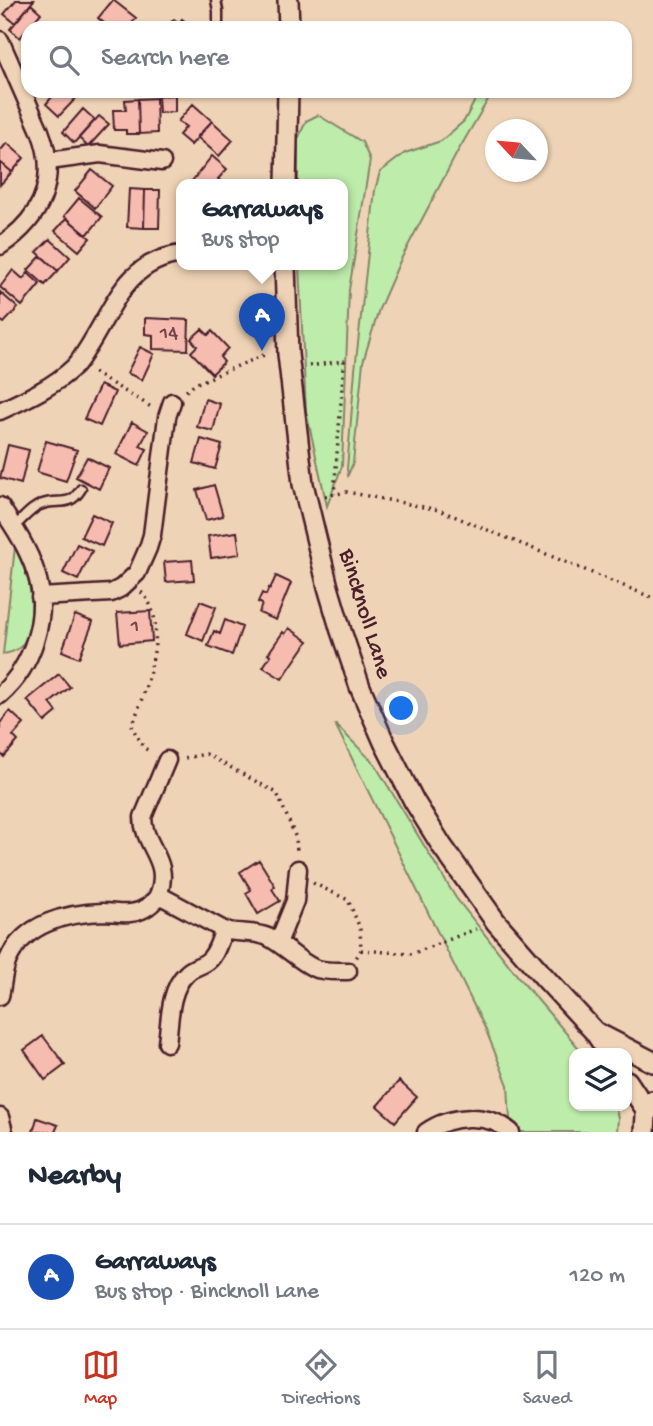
<!DOCTYPE html>
<meta charset="utf-8">
<style>
body{margin:0;font-family:"Gochi Hand",sans-serif;background:#f6f6f7;color:#1f2937}
.controls{position:absolute;right:21px;bottom:21px;display:grid;overflow:hidden;border-radius:14px;box-shadow:0 2px 5px #0004}
.controls button{width:63px;height:63px;display:grid;place-items:center;padding:0;border:0;border-bottom:2px solid #e0e1e3;background:#fff;color:#1f2937;font:35px sans-serif}
.compass{position:absolute;left:485px;top:119px;width:63px;height:63px;border-radius:50%;background:#fff;box-shadow:0 2px 5px #0004;rotate:296deg}
.you{position:absolute;left:402px;top:709px;width:24px;height:24px;margin:-18px;border:5px solid #fff;border-radius:50%;background:#1a73e8;box-shadow:0 0 0 10px #1a73e833}
.badge{display:grid;place-items:center;width:46px;height:46px;border-radius:50%;background:#c8321e;color:#fff;font-size:23px;font-weight:700}
.pin{position:absolute;translate:-50% -58px;filter:drop-shadow(0 2px 4px #0008)}
.pin::after{content:'';position:absolute;top:37px;width:24px;height:21px;background:inherit;clip-path:polygon(0 0,100% 0,50% 100%)}
.popup{position:absolute;left:176px;top:179px;width:172px;height:91px;box-sizing:border-box;display:grid;place-content:center;border-radius:14px;background:#fff;filter:drop-shadow(0 2px 5px #0005);font-size:23px;white-space:nowrap;color:#747a83}
.popup b{font-size:26px;color:#1f2937}
.popup::after{content:'';position:absolute;left:50%;top:100%;margin-left:-14px;border:14px solid transparent;border-top-color:#fff}
.list{margin:0;padding:0;list-style:none}
h2{display:flex;justify-content:space-between;align-items:center;height:91px;margin:0;padding:0 28px;font-size:30px}
h2 small{font-size:23px;font-weight:400;color:#747a83}
.list li{display:grid;grid-template-columns:46px 1fr auto;gap:21px;align-items:center;box-sizing:border-box;height:105px;padding:0 28px;border-top:2px solid #e0e1e3}
.list b{display:block;font-size:26px;white-space:nowrap}
.list p{margin:0;font-size:23px;white-space:nowrap;color:#747a83}
.list em{font-size:23px;font-style:normal;color:#747a83}
.icon{flex:none;width:38px;height:38px;fill:none;stroke:currentColor;stroke-width:2;stroke-linecap:round;stroke-linejoin:round}
.map{position:relative;flex:none;width:653px;height:1132px;overflow:hidden}
.search{position:absolute;background:#fff;box-shadow:0 2px 5px #0004;left:21px;right:21px;top:21px;height:77px;display:flex;align-items:center;gap:18px;box-sizing:border-box;padding:0 24px;border-radius:21px;color:#747a83;font-size:26px}
.sheet{height:196px;background:#fff}
nav{display:flex;justify-content:space-around;align-items:center;box-sizing:border-box;height:98px;border-top:2px solid #e0e1e3;background:#fff;font-size:19px;color:#747a83}
nav a{display:grid;justify-items:center;gap:4px}
nav .on{color:#c8321e}
.map>svg:first-child{display:block}
</style>
<div class="map">
<svg width="653" height="1132" viewBox="0 0 653 1132">
<rect width="100%" height="100%" fill="#efd3b6"/>
<filter id="ink" filterUnits="userSpaceOnUse"><feTurbulence type="fractalNoise" baseFrequency=".0143" numOctaves="2"/><feDisplacementMap in="SourceGraphic" scale="14" xChannelSelector="R" yChannelSelector="G"/><feConvolveMatrix kernelMatrix="1 2 1 2 8 2 1 2 1" color-interpolation-filters="sRGB"/></filter>
<g filter="url(#ink)">
<path fill="#beecaa" stroke="#84866a" stroke-width="2" d="M480,91H493L458,151L400,261L379,309L363,362L353,463L348,475L347,469L355,370L375,190L380,172L405,153L441,141L464,121Z
M318,115L362,142L370,160L349,290L342,466L327,506L306,411L299,265H342V185H298V139L306,121Z
M15,547C20,559 26,571 29,584C33,601 33,636 19,648C14,652 9,653 3,654Z
M335,724L374,763L456,898L520,979L583,1053H574V1106H615L618,1118L617,1132H517L510,1120L508,1085L485,1028Z"/>
<path fill="#f6bcb0" stroke="#4a1f2b" stroke-width="2" d="M16,0H34L15,23L4,14Z
M113,0L136,18L128,28H110L98,18Z
M31,4L41,13L20,38L10,29Z
M174,19L179,23L182,19L193,28H166Z
M57,91H79L81,93L59,116L46,104Z
M175,95V112L159,113L158,96Z
M156,98L157,133L139,134L138,99Z
M138,99L139,134H126V130H114L113,110H126L125,100Z
M193,104L212,121L191,145L179,135L186,127L178,121Z
M83,109L95,120L74,143L63,132Z
M99,116L109,124L88,147L79,138Z
M212,121L233,140L219,156L197,137Z
M7,143L24,158L12,172L0,162V151Z
M212,156L227,169L218,179L224,184L197,185L192,181Z
M0,162L12,172L0,185Z
M92,170L112,186L95,208L75,191Z
M129,189L145,190L144,228L127,227Z
M145,190H160L159,228H144Z
M79,198L102,217L87,235L64,216Z
M67,218L90,238L79,251L55,231Z
M50,239L70,257L58,271L37,252Z
M41,256L58,271L45,285L28,270Z
M13,270L23,279L28,273L40,284L22,306L0,287Z
M0,292L18,308L4,323L0,320Z
M145,318L189,320L188,350L153,349V335L145,334Z
M202,329L208,335L212,331L228,348L220,357L224,362L212,374L191,352L197,346L191,339Z
M140,347L154,354L142,380L127,373Z
M100,385L115,392L100,426L84,419Z
M205,399L220,404L213,431L197,427Z
M132,422L148,431L140,446L147,449L139,466L116,454Z
M201,439L222,445L215,469L194,463Z
M46,441L77,450L66,481L37,472Z
M8,445L29,450L21,484L0,478Z
M87,457L109,468L99,489L76,477Z
M214,485L223,516L206,520L197,490Z
M92,514L112,523L102,546L81,537Z
M237,532L240,554L211,558L208,536Z
M77,544L92,551L78,580L63,573Z
M192,560L194,580L166,582L164,562Z
M276,576L291,583L276,620L259,613L262,604L258,602L262,593L266,595L269,588L270,589Z
M200,601L216,607L203,641L187,634Z
M150,611L152,641L120,644L117,613Z
M75,615L93,622L79,658L62,651Z
M225,620L242,627L232,655L208,646L214,631L220,634Z
M289,628L308,641L282,679L263,667L271,655L268,654L283,632L285,634Z
M59,674L70,687L50,703L57,712L45,722L27,700Z
M10,711L24,724L13,736L18,741L4,757L0,753V723Z
M259,860L275,886L272,889L280,901L258,914L246,893L251,890L240,872Z
M43,1036L65,1065L45,1080L24,1050Z
M399,1081L417,1097L395,1122L377,1106Z
M37,1118L58,1125L55,1132H33Z"/>
<g fill="none" stroke-linecap="round" stroke-linejoin="round">
<defs>
<path id="service" d="M216,0L218,11V28
M14,527C22,520 30,509 40,505C58,497 69,509 81,489"/>
<path id="minor" d="M0,40L40,131C59,179 42,218 0,246
M49,161L100,154L162,162
M0,411C26,399 53,387 74,367C79,362 83,355 87,349C114,308 125,261 182,254
M0,506C14,527 28,548 36,573C50,615 33,666 0,695
M40,597L111,593L121,588L137,573L148,548L152,535L167,417L172,402
M159,895L224,930C238,934 254,931 268,937C284,945 297,960 314,968C324,972 337,971 348,971
M278,943L295,901L298,869
M0,996C3,984 3,971 8,960C24,923 67,913 103,912C112,912 121,914 130,913C142,912 155,904 159,893C171,860 143,846 143,817L167,760
M167,1043C170,1021 169,990 186,974C191,968 198,967 205,963C216,957 219,941 224,930
M0,1117L4,1132
M426,1132C450,1115 488,1112 511,1132"/>
<path id="tertiary" d="M288,0L289,28
M286,185L288,91
M285,265L288,354L303,484L328,587L341,631L360,687L384,742L414,801L442,846L496,922L545,978L594,1031L609,1053
M595,1032L653,1062
M627,1081L647,1111
M645,1132L646,1115L652,1101"/>
</defs>
<use href="#service" stroke="#4a1f2b" stroke-width="13"/>
<use href="#minor" stroke="#4a1f2b" stroke-width="21"/>
<use href="#tertiary" stroke="#4a1f2b" stroke-width="24"/>
<path stroke="#4a1f2b" stroke-width="3.5" stroke-dasharray="2 5" stroke-linecap="butt" d="M309,366L344,361L334,494
M94,373L153,408
M186,391L195,384L264,355H268
M325,496L347,492L439,510L653,598
M141,592C173,622 144,692 132,727L144,748L151,752
M185,758L206,754L277,793L296,838L297,851
M313,883L348,900L360,928L361,950L356,958
M361,950L412,954L476,929"/>
<use href="#service" stroke="#efd3b6" stroke-width="8"/>
<use href="#minor" stroke="#efd3b6" stroke-width="16"/>
<use href="#tertiary" stroke="#efd3b6" stroke-width="19"/>
</g>
</g>
<g text-anchor="middle" dominant-baseline="central" stroke-width="5" stroke-linejoin="round" paint-order="stroke">
<g font-size="21" fill="#75464c">
<text x="169" y="334">14</text>
<text x="135" y="627">1</text>
</g>
<g font-size="24" fill="#4a1f2b" stroke="#efd3b6">
<text transform="translate(364 614) rotate(73)">Bincknoll Lane</text>
</g>
</g>
</svg>
<div class="controls">
<button><svg class="icon" aria-label="layers" viewBox="0 0 24 24"><path d="M12 4l9 5-9 5-9-5zM3 14l9 5 9-5"/></svg></button>
</div>
<svg class="compass" viewBox="-18 -18 36 36"><path d="M0-13l5 13h-10z" fill="#e53935"/><path d="M0 13l5-13h-10z" fill="#747a83"/></svg>
<div class="you"></div>
<div class="pin badge" style="left:262px;top:351px;background:#1a4fb4">A</div>
<div class="popup"><b>Garraways</b>Bus stop</div>
<div class="search"><svg class="icon" aria-label="search" viewBox="0 0 24 24"><circle cx="10" cy="10" r="6"/><path d="M15 15l6 6"/></svg>Search here</div>
</div>
<section class="sheet">
<h2>Nearby<small></small></h2>
<ul class="list">
<li><span class="badge" style="background:#1a4fb4">A</span><div><b>Garraways</b><p>Bus stop · Bincknoll Lane</p></div><em>120 m</em></li>
</ul>
</section>
<nav>
<a class="on"><svg class="icon" aria-label="map" viewBox="0 0 24 24"><path d="M3 6l6-2 6 2 6-2v14l-6 2-6-2-6 2zM9 4v14M15 6v14"/></svg>Map</a>
<a><svg class="icon" aria-label="directions" viewBox="0 0 24 24"><path d="M12 3l9 9-9 9-9-9zM9 14v-3h6M13 9l2 2-2 2"/></svg>Directions</a>
<a><svg class="icon" aria-label="saved" viewBox="0 0 24 24"><path d="M7 4h10v16l-5-4-5 4z"/></svg>Saved</a>
</nav>
